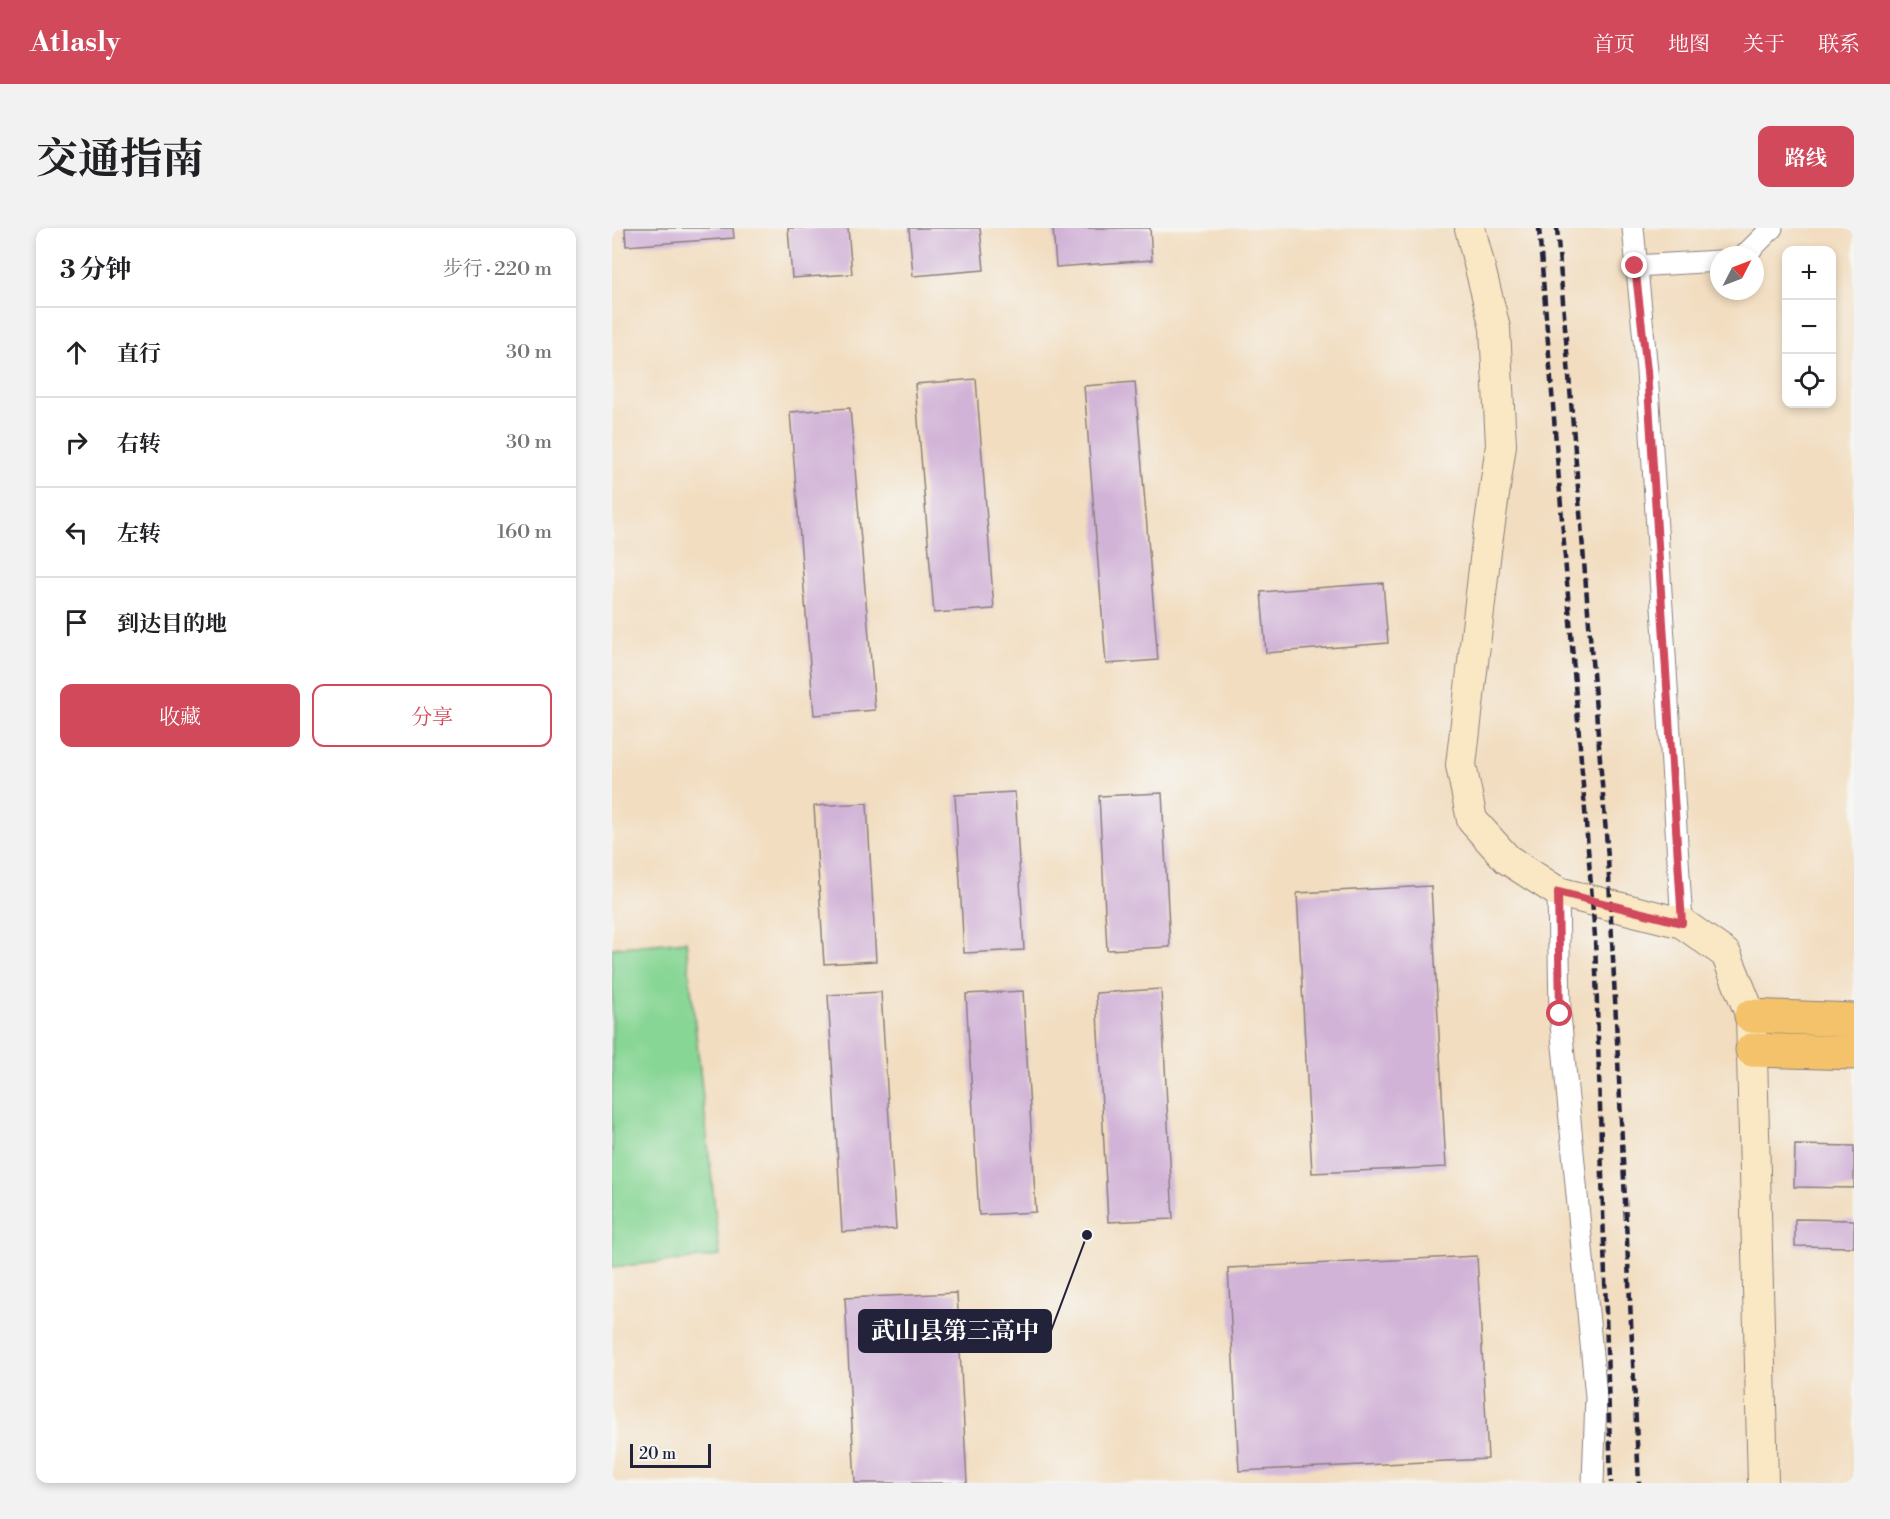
<!DOCTYPE html>
<html lang="zh">
<meta charset="utf-8">
<style>
body{margin:0;font-family:"Libre Bodoni","Noto Serif SC",serif;background:#f2f2f2;color:#202124}
.controls{position:absolute;right:18px;top:18px;display:grid;overflow:hidden;border-radius:12px;box-shadow:0 3px 9px #0003}
.controls button{width:54px;height:54px;display:grid;place-items:center;padding:0;border:0;border-bottom:2px solid #e0e0e0;background:#fff;color:#202124;font:30px sans-serif}
.compass{position:absolute;left:1098px;top:18px;width:54px;height:54px;border-radius:50%;background:#fff;box-shadow:0 3px 9px #0003;rotate:48deg}
.scale{position:absolute;left:18px;bottom:15px;width:81px;box-sizing:border-box;padding-left:6px;border:3px solid #22223b;border-top:0;font-size:16px;line-height:21px;white-space:nowrap;color:#22223b;-webkit-text-stroke:4px #f6f6f2;paint-order:stroke}
.stop{position:absolute;width:18px;height:18px;margin:-14px;border:4px solid #d1495b;border-radius:50%;background:#fff}
.stop.end{background:#d1495b;border-color:#fff;box-shadow:0 2px 6px #0008}
.list{margin:0;padding:0;list-style:none}
h2{display:flex;justify-content:space-between;align-items:center;height:78px;margin:0;padding:0 24px;font-size:26px}
h2 small{font-size:20px;font-weight:400;color:#757577}
.list li{display:grid;grid-template-columns:39px 1fr auto;gap:18px;align-items:center;box-sizing:border-box;height:90px;padding:0 24px;border-top:2px solid #e0e0e0}
.list b{display:block;font-size:22px;white-space:nowrap}
.list em{font-size:20px;font-style:normal;color:#757577}
.actions{display:flex;gap:12px;padding:18px 24px}
.actions a{flex:1;padding:14px 0;border:2px solid #d1495b;border-radius:12px;text-align:center;font-size:21px;color:#d1495b}
.actions .main{background:#d1495b;color:#fff}
.icon{flex:none;width:33px;height:33px;fill:none;stroke:currentColor;stroke-width:2;stroke-linecap:round;stroke-linejoin:round}
.map{position:relative;flex:none;width:1242px;height:1255px;overflow:hidden;border-radius:12px}
header{display:flex;align-items:center;gap:36px;box-sizing:border-box;height:84px;padding:0 30px;background:#d1495b;color:#fff}
header strong{font-size:28px}
nav{display:flex;gap:33px;margin-inline-start:auto;font-size:21px}
.intro{display:flex;align-items:center;justify-content:space-between;box-sizing:border-box;height:144px;padding:0 36px}
h1{margin:0;font-size:42px}
.button{padding:15px 27px;border-radius:12px;background:#d1495b;color:#fff;font-size:21px;font-weight:700}
main{display:flex;gap:36px;padding:0 36px}
aside{flex:1;background:#fff;border-radius:12px;box-shadow:0 3px 9px #0003}
.map>svg:first-child{display:block}
</style>
<header>
<strong>Atlasly</strong>
<nav><a>首页</a><a>地图</a><a>关于</a><a>联系</a></nav>
</header>
<div class="intro"><h1>交通指南</h1><a class="button">路线</a></div>
<main>
<aside>
<h2>3 分钟<small>步行 · 220 m</small></h2>
<ul class="list">
<li><svg class="icon" aria-label="ahead" viewBox="0 0 24 24"><path d="M12 20V5M6 11l6-6 6 6"/></svg><div><b>直行</b></div><em>30 m</em></li>
<li><svg class="icon" aria-label="right" viewBox="0 0 24 24"><path d="M7 20v-9h11M14 6l5 5-5 5"/></svg><div><b>右转</b></div><em>30 m</em></li>
<li><svg class="icon" aria-label="left" viewBox="0 0 24 24"><path d="M17 20v-9H6M10 6l-5 5 5 5"/></svg><div><b>左转</b></div><em>160 m</em></li>
<li><svg class="icon" aria-label="arrive" viewBox="0 0 24 24"><path d="M6 21V4h12l-3 4 3 4H6"/></svg><div><b>到达目的地</b></div></li>
</ul>
<div class="actions"><a class="main">收藏</a><a>分享</a></div>
</aside>
<div class="map">
<svg width="1242" height="1255" viewBox="0 0 1242 1255">
<rect width="100%" height="100%" fill="#f6f6f2"/>
<filter id="ink" filterUnits="userSpaceOnUse"><feTurbulence type="fractalNoise" baseFrequency=".0167" numOctaves="2"/><feDisplacementMap in="SourceGraphic" scale="12" xChannelSelector="R" yChannelSelector="G"/><feConvolveMatrix kernelMatrix="1 2 1 2 8 2 1 2 1" color-interpolation-filters="sRGB"/></filter>
<filter id="wash" filterUnits="userSpaceOnUse"><feTurbulence type="fractalNoise" baseFrequency=".008" numOctaves="4" result="noise"/><feDisplacementMap in="SourceGraphic" scale="24" xChannelSelector="R" yChannelSelector="G"/><feGaussianBlur stdDeviation="1.35" result="paint"/><feColorMatrix in="noise" values="0 0 0 0 0 0 0 0 0 0 0 0 0 0 0 0 0 1.4 0 .05"/><feComposite in="paint" operator="in"/></filter>
<g filter="url(#wash)">
<rect width="100%" height="100%" fill="#f2ddc0"/>
<path fill="#88d695" stroke="#557c68" stroke-width="1.5" d="M74,713L108,1028L0,1039V720Z"/>
<g id="blocks">
<path fill="#d1b3d7" d="M13,0H121L122,10L14,18Z
M176,0H236L240,46L180,50Z
M297,0H368L372,42L301,48Z
M441,0H538L540,32L444,39Z
M364,151L382,381L322,385L303,156Z
M523,154L546,432L494,436L472,158Z
M238,180L263,482L202,487L178,184Z
M771,355L776,415L654,425L649,364Z
M403,564L412,722L352,725L343,567Z
M550,565L558,719L495,722L487,568Z
M255,575L264,733L212,736L202,578Z
M819,658L834,939L700,945L685,665Z
M549,761L561,991L496,994L484,765Z
M411,763L424,984L367,987L354,766Z
M269,764L284,1001L230,1004L216,767Z
M1183,917L1242,918V960L1182,959Z
M1183,991L1242,992V1019L1183,1018Z
M865,1028L876,1231L627,1243L616,1040Z
M345,1065L355,1255H243L233,1070Z"/>
</g>
</g>
<g filter="url(#ink)">
<use href="#blocks" fill-opacity="0" stroke="#8a807e" stroke-width="1.5"/>
<g fill="none" stroke-linecap="round" stroke-linejoin="round">
<defs>
<path id="minor" d="M1021,0L1035,143L1070,695
M1133,27L1160,0
M1023,38L1107,33
M946,664L948,786L984,1169L981,1255"/>
<path id="secondary" d="M858,0L883,100L889,217L874,323L849,537L860,592L895,631L946,664L1070,695L1114,726L1139,788L1151,1255"/>
<path id="primary" d="M1139,788L1242,792
M1140,822L1242,825"/>
</defs>
<use href="#minor" stroke="#8a807e" stroke-width="23"/>
<use href="#secondary" stroke="#8a807e" stroke-width="32"/>
<use href="#primary" stroke="#8a807e" stroke-width="35"/>
<use href="#minor" stroke="#fff" stroke-width="21"/>
<use href="#secondary" stroke="#fae7c3" stroke-width="30"/>
<use href="#primary" stroke="#f3c26a" stroke-width="33"/>
<path stroke="#22223b" stroke-width="4.5" stroke-dasharray="9 4.5" stroke-linecap="butt" d="M927,0L983,709L999,1255
M945,0L996,630L1027,1255"/>
</g>
</g>
<g fill="none" stroke-linecap="round" stroke-linejoin="round" filter="url(#ink)">
<path stroke="#d1495b" stroke-width="8" d="M948,786L946,664L1070,695L1035,143L1023,38"/>
</g>
<path fill="none" stroke="#22223b" stroke-width="2" d="M475 1007L439 1103"/>
<circle fill="#22223b" stroke="#f6f6f2" stroke-width="2" cx="475" cy="1007" r="6"/>
<rect fill="#22223b" stroke="#22223b" stroke-width="2" x="247" y="1082" width="192" height="42" rx="6"/>
<g font-size="24" text-anchor="middle" font-weight="bold" fill="#fff">
<text x="343" y="1111">武山县第三高中</text>
</g>
</svg>
<div class="controls">
<button>+</button>
<button>−</button>
<button><svg class="icon" aria-label="locate" viewBox="0 0 24 24"><circle cx="12" cy="12" r="6"/><path d="M12 2v4M12 18v4M2 12h4M18 12h4"/></svg></button>
</div>
<svg class="compass" viewBox="-18 -18 36 36"><path d="M0-13l5 13h-10z" fill="#e53935"/><path d="M0 13l5-13h-10z" fill="#757577"/></svg>
<div class="scale">20 m</div>
<div class="stop" style="left:948px;top:786px"></div>
<div class="stop end" style="left:1023px;top:38px"></div>
</div>
</main>
